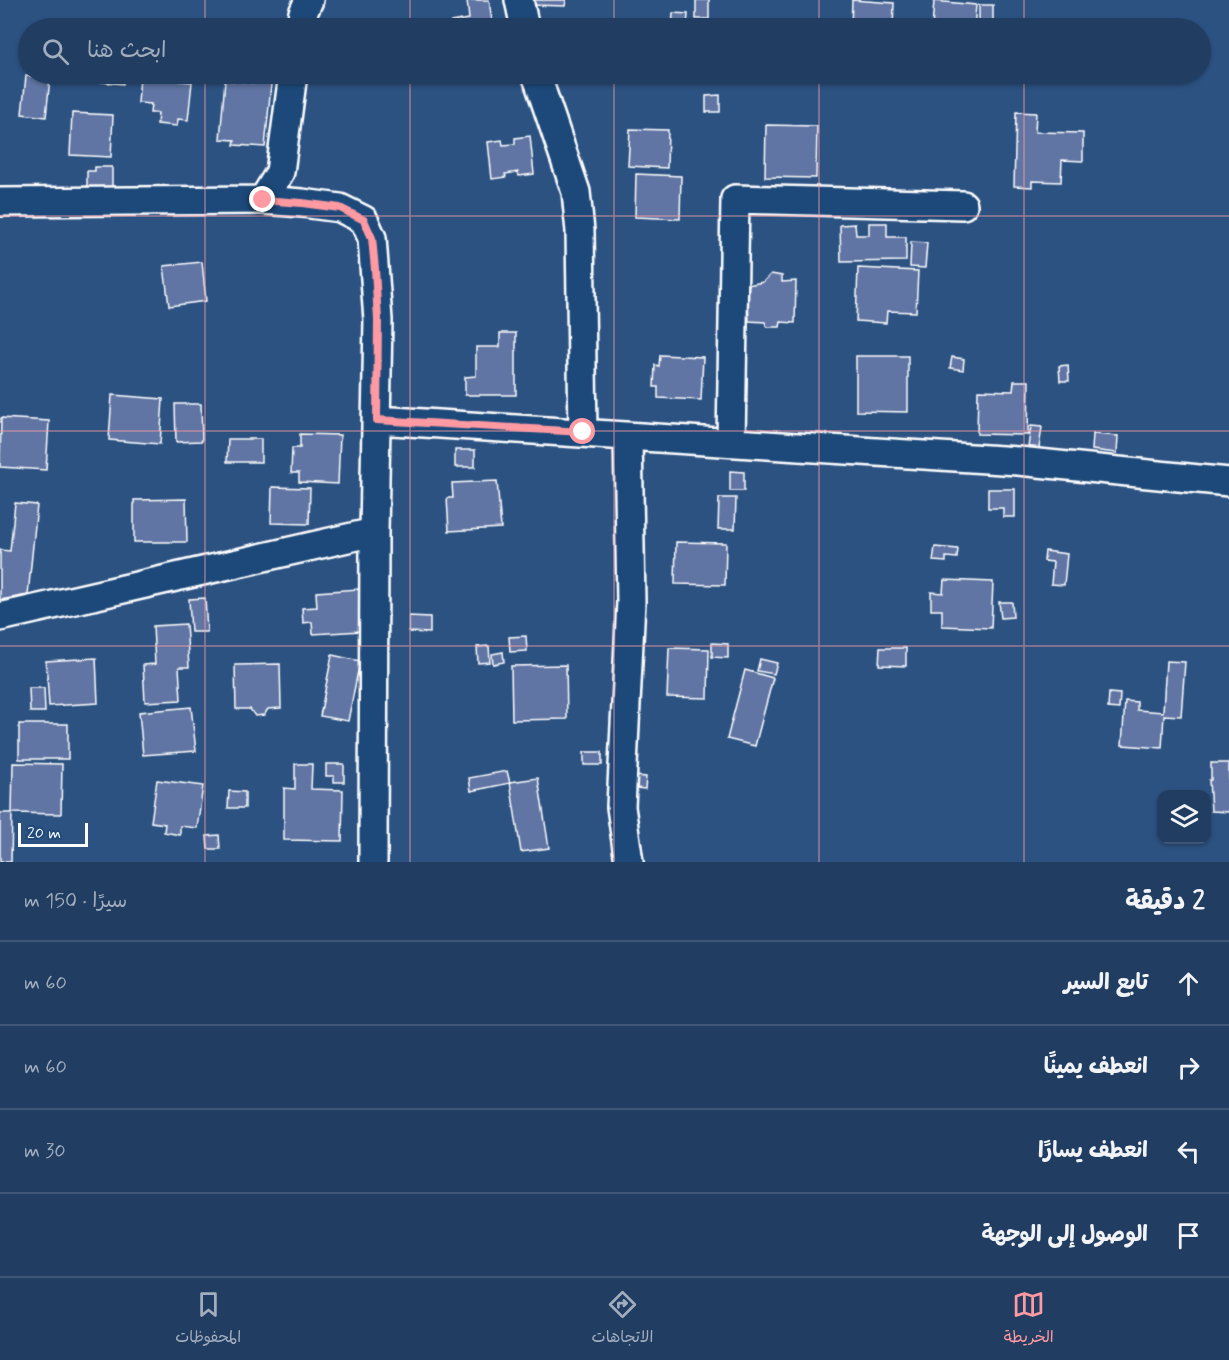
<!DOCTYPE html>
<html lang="ar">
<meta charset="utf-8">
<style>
body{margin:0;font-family:Mynerve,"Playpen Sans Arabic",sans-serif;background:#2d496b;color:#f1f3f6;direction:rtl}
.controls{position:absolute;right:18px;bottom:18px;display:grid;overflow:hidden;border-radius:12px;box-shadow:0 2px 4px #0004}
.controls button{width:54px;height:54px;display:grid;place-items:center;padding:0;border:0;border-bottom:2px solid #3e5777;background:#213e62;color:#f1f3f6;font:30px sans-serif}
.scale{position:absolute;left:18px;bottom:15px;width:70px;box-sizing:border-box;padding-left:6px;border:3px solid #fff;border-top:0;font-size:16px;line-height:21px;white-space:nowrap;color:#fff;-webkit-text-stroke:4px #1f4a7a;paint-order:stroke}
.stop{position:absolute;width:18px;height:18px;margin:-14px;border:4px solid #ff9aa2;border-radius:50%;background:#fff}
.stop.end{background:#ff9aa2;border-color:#fff;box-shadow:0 2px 6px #0008}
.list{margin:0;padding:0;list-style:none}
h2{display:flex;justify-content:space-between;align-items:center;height:78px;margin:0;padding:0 24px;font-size:26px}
h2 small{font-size:20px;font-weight:400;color:#a2aebe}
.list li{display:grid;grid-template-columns:39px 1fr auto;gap:18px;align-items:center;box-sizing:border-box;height:84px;padding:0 24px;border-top:2px solid #3e5777}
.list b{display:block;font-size:22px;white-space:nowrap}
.list em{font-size:20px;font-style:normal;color:#a2aebe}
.icon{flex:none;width:33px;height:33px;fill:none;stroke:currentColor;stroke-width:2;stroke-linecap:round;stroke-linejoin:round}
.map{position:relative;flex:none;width:1229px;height:862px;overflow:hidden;direction:ltr}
.search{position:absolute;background:#213e62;box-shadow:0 2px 4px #0004;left:18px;right:18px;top:18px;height:66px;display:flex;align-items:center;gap:15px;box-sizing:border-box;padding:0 21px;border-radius:33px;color:#a2aebe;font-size:22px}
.sheet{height:414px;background:#213e62}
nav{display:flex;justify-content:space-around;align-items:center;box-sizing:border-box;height:84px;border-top:2px solid #3e5777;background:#213e62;font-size:16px;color:#a2aebe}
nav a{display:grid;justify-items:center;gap:3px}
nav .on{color:#ff9aa2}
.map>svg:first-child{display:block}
</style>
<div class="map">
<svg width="1229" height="862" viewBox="0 0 1229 862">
<rect width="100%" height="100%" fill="#2c5282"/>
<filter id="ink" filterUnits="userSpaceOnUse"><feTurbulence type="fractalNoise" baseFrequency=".0167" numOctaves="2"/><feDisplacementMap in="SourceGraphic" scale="12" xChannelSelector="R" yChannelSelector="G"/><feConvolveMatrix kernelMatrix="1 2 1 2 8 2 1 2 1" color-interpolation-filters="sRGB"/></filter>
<g filter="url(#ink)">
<path fill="#6174a3" stroke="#fff" stroke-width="1.5" d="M467,0H489L493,28H451V22L469,19Z
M531,0H566L565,6L531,5Z
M696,0H709V19H696Z
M852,0L894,3L893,28H851Z
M934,1L976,5L974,28H932Z
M979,5H993V28H979Z
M673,13L688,14L687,28H672Z
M101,74H124L123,84L101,82Z
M134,74H180L179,81L192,82L188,120L178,119L177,126L157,124L158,113H150L151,104L138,103L140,76L134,75Z
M256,74H272L265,147L234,145L235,140L220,139L225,80L255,83Z
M629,74H685L684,81L629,77Z
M26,76L50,78L46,117L22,114Z
M720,95V112H706V96Z
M1016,112L1036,113L1035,132L1083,133V161L1062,160L1061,182L1032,181V187L1014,186Z
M72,113L113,115L111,157L70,155Z
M766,125L817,126L816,178L765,177Z
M630,129L668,130L667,168L628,166Z
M530,136L534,174L519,176L518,172L505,174L506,177L492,179L488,142L502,140L503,145L515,144V138Z
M95,167H112V188H87V171H95Z
M636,174L681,176L680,219L635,217Z
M869,223H887V237H906V261L841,262L840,225L855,224L856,235H869Z
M911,242L927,243L925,268L910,267Z
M202,262L206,301L169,306L164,266Z
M858,268L918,271L916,312L887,311L886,323L856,321Z
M771,274L782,276V282L796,281L795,323L781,322L780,327H767L765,322L749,321L747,285L763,282Z
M500,333H516V395H465V377L476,376V347H500Z
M660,355L703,357L701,400L658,398V387H654L655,365L659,366Z
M856,356H908V412L856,411Z
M952,357L964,359L963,370L950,368Z
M1068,365L1069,381H1060L1059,366Z
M1014,381H1029L1028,435L977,434L978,390L1013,391Z
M112,395L163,399L160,444L109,440Z
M175,404H201L202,441L176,442Z
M1,418L49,421L46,470L0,467Z
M1031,426L1042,427L1039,448L1028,447Z
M300,434L340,435L338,484L299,482V473H291L292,448H300Z
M1093,434L1118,436L1117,453L1092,450Z
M228,439H261V462H227Z
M455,450H475V467H455Z
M730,471L744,472V491H730Z
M497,481L501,528L449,531L447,498H453L452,483Z
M272,487L310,488L309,524L271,523Z
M988,489H1015V517H1003V508H988Z
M719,498H736L735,529H718Z
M186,499L187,542H134V500Z
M15,503L37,505L28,595L0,600V550L10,551Z
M676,542L726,543L725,585L675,584Z
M935,547L958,549L957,558L946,557V562L933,561Z
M1045,551L1067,554L1064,585L1051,584L1053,562L1044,561Z
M944,580L993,582L991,628L942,626V610H931V592L943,593Z
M359,589L361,631L313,634L312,622L303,623L302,608L317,607L316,592Z
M205,598L207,632H191L189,599Z
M999,602H1012L1013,617L1001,618Z
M409,616L430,617V633L409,632Z
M186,624L189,667H179L181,700L145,702L143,665L155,664L153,626Z
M526,636L527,651L510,652L509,637Z
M712,643L728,644V658L712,657Z
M489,646L490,662L478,663L477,647Z
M669,648L709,649L708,698L667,697Z
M880,648H906V666L879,665Z
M503,652L504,662L493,664L492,654Z
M332,655L360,661L348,721L320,716Z
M96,658L98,703L49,706L46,661Z
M760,659L777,663L774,674L757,671Z
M1166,661L1185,662L1181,716L1164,715L1162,748L1122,745L1125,701L1137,702V710L1163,712Z
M280,664L281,708L268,709L264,715L255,716L250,709H236L235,665Z
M566,665L567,719L512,720L511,666Z
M745,670L773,678L755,746L727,739Z
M29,688H44L45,712H30Z
M1109,693L1120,694L1119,709L1108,708Z
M191,707L196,751L143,755L139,712Z
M19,724H68V759H19Z
M584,752H602V765H584Z
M13,763L62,764L61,814L12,813Z
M1211,763H1229V812L1211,811L1209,780H1211Z
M295,764H312L311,789L343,790L342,841L284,840V788L295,789Z
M326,764H344V782H334V776H326Z
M507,771L510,783L471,791L469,778Z
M636,776L646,777L645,789L635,788Z
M538,778L549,848L521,852L510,782Z
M157,780L203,786L197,828L180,826V835L164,832L165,824L151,822Z
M229,791L245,792V808H228Z
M0,813H12L11,862H0Z
M219,835L220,849H208L207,836Z"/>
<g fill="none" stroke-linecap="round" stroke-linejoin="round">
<defs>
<path id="minor" d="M519,0L525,28
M300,28L303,13L309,0
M536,74L576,192L580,231L583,432
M263,200L302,203L340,208L364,220L372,238L378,320L374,532L373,862
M0,202L263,200L280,172L293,74
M377,420L1018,461L1229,482
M628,437L631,601L621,807L629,862
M731,442L735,199L963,205
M0,617L374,532"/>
</defs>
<use href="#minor" stroke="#fff" stroke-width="32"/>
<use href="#minor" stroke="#1f4a7a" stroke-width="27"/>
</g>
</g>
<g fill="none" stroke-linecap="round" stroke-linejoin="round" filter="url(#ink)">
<path stroke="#ff9aa2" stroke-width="8" d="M263,200L302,203L340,208L364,220L372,238L375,269L378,320L377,420L583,432"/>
</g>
<path fill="none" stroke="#ff9aa2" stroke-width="1.5" stroke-opacity="0.55" d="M205,0V28M410,0V28M614,0V28M819,0V28M1024,0V28M205,74V862M410,74V862M614,74V862M819,74V862M1024,74V862M0,216H1229M0,431H1229M0,646H1229"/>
</svg>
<div class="controls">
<button><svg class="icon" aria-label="layers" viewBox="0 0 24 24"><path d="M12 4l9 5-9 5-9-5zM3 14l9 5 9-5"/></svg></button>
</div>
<div class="scale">20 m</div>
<div class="stop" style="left:583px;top:432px"></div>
<div class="stop end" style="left:263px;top:200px"></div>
<div class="search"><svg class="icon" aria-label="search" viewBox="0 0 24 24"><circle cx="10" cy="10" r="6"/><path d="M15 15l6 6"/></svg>ابحث هنا</div>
</div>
<section class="sheet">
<h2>2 دقيقة<small>سيرًا · 150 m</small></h2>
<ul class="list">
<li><svg class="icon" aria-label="ahead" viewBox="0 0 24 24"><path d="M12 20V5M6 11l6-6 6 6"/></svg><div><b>تابع السير</b></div><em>60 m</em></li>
<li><svg class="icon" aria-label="right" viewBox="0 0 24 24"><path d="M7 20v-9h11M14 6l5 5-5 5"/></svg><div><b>انعطف يمينًا</b></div><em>60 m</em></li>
<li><svg class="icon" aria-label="left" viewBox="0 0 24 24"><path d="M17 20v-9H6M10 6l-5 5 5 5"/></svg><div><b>انعطف يسارًا</b></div><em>30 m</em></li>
<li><svg class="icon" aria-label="arrive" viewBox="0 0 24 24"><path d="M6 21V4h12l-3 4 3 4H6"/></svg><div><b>الوصول إلى الوجهة</b></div></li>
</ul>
</section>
<nav>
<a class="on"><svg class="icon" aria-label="map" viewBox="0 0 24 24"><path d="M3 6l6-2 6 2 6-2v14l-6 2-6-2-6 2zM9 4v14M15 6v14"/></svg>الخريطة</a>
<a><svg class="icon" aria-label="directions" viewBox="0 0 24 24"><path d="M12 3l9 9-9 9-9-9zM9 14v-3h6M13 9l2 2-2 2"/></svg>الاتجاهات</a>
<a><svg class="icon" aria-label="saved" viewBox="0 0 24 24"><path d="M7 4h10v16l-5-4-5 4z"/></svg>المحفوظات</a>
</nav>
